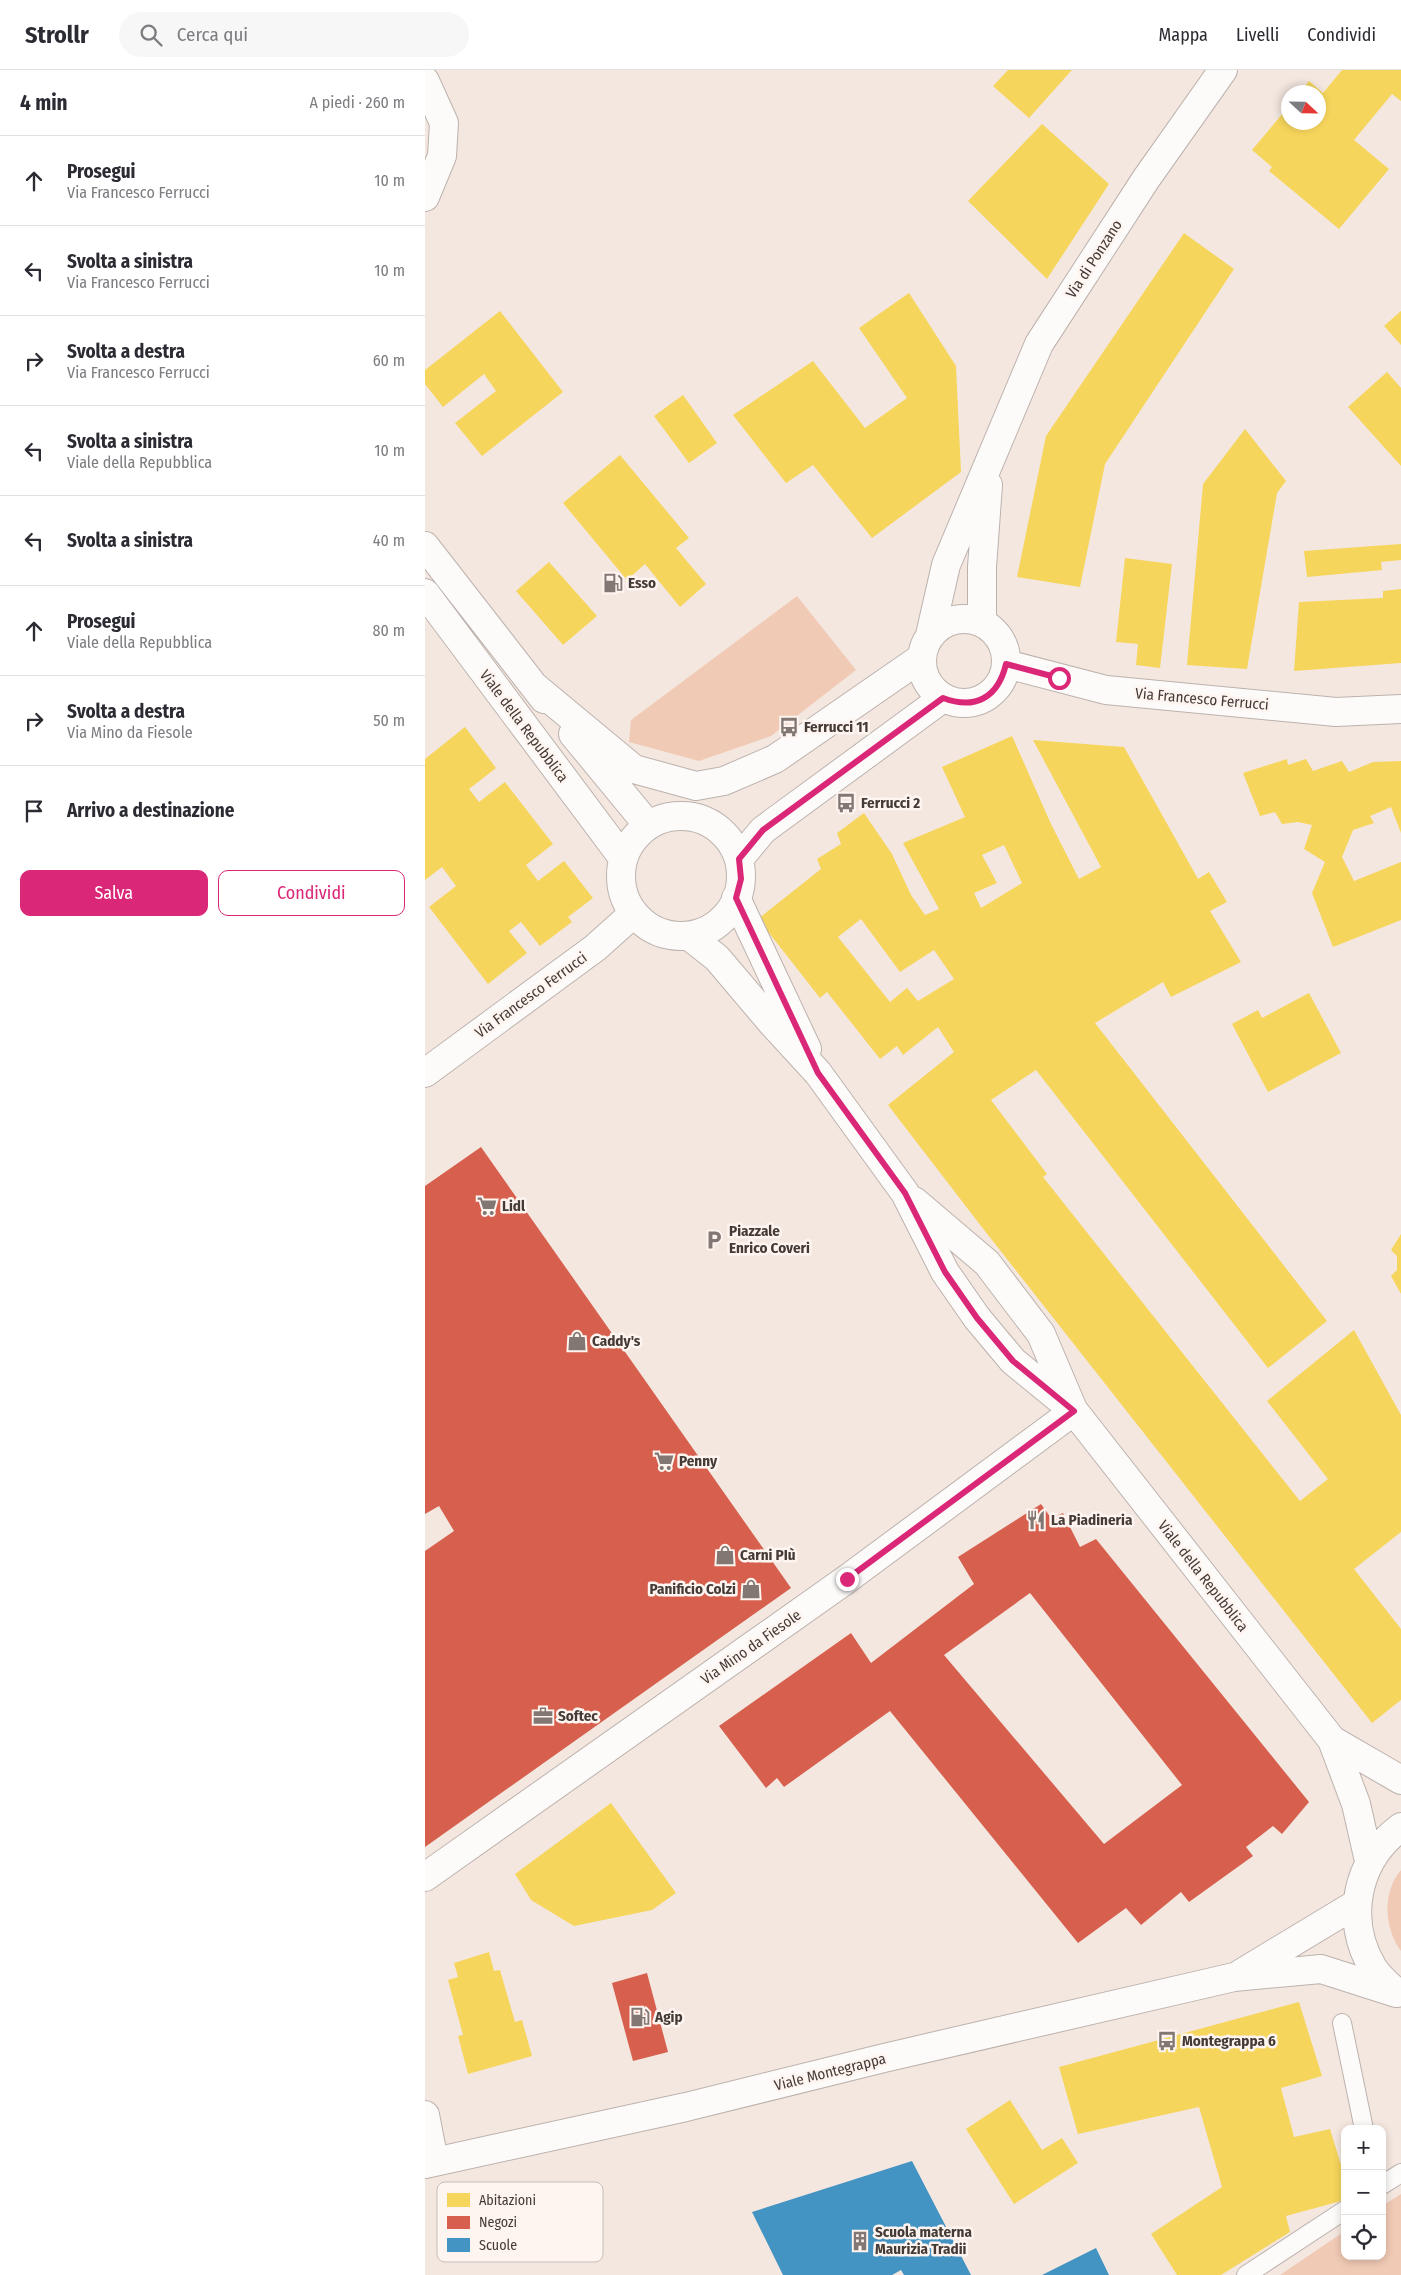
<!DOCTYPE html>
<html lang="it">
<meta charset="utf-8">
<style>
body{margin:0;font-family:"Fira Sans Condensed",sans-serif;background:#f7f7f7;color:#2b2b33}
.controls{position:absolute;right:15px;bottom:15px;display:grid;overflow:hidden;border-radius:10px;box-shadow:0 2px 8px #0003}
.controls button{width:45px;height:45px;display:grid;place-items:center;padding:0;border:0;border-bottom:1px solid #e1e1e2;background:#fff;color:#2b2b33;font:25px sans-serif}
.compass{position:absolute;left:856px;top:15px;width:45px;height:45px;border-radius:50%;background:#fff;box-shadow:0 2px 8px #0003;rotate:112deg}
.stop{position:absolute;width:15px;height:15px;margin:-11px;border:4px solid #db2777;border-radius:50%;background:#fff}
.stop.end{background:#db2777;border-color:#fff;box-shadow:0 1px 5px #0008}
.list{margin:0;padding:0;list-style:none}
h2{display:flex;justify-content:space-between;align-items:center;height:65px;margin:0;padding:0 20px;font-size:21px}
h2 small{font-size:16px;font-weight:400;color:#7c7c81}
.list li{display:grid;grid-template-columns:32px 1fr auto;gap:15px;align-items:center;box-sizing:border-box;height:90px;padding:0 20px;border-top:1px solid #e1e1e2}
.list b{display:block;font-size:19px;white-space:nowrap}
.list p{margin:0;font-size:16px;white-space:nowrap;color:#7c7c81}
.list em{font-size:16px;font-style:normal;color:#7c7c81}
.actions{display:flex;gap:10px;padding:15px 20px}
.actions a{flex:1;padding:11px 0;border:1px solid #db2777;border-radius:10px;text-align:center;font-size:18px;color:#db2777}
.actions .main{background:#db2777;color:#fff}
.icon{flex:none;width:28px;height:28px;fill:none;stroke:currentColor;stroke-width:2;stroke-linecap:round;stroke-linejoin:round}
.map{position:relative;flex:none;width:976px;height:2205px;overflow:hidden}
header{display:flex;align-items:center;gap:30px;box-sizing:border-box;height:70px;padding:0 25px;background:#fff;border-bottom:1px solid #e1e1e2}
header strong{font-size:24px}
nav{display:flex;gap:28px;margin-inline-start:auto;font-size:18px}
.search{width:350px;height:45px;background:#f7f7f7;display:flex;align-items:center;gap:12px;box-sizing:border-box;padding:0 18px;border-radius:28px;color:#7c7c81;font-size:19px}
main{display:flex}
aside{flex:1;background:#fff}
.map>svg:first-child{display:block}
</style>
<header>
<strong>Strollr</strong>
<div class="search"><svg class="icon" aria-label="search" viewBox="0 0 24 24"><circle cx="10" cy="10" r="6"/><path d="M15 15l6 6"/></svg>Cerca qui</div>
<nav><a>Mappa</a><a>Livelli</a><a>Condividi</a></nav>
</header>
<main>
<aside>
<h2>4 min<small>A piedi · 260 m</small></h2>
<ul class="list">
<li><svg class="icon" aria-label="ahead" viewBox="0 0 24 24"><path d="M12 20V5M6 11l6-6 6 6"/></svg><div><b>Prosegui</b><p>Via Francesco Ferrucci</p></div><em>10 m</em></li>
<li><svg class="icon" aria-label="left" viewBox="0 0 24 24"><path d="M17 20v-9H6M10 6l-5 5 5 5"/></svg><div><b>Svolta a sinistra</b><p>Via Francesco Ferrucci</p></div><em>10 m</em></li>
<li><svg class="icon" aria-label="right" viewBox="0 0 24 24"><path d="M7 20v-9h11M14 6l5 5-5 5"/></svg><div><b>Svolta a destra</b><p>Via Francesco Ferrucci</p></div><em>60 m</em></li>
<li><svg class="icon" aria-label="left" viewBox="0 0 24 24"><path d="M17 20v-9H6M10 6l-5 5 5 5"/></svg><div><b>Svolta a sinistra</b><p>Viale della Repubblica</p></div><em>10 m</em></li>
<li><svg class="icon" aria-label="left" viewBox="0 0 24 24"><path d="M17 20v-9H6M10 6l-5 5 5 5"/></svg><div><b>Svolta a sinistra</b></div><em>40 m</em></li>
<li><svg class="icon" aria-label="ahead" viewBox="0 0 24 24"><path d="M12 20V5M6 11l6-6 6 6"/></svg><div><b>Prosegui</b><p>Viale della Repubblica</p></div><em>80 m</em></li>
<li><svg class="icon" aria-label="right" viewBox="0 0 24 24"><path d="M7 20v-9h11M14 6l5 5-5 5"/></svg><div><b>Svolta a destra</b><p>Via Mino da Fiesole</p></div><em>50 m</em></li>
<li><svg class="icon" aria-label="arrive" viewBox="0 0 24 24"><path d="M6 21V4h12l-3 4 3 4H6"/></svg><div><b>Arrivo a destinazione</b></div></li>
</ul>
<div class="actions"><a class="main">Salva</a><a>Condividi</a></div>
</aside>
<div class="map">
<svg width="976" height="2205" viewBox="0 0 976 2205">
<rect width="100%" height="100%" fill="#f4e7e0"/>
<path fill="#f1cab5" d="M372,526L431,600L346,666L274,691L204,672L206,650Z
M976,1800V1881C959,1858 957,1822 976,1800Z
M976,2124V2205H855L920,2161V2186H957V2136Z"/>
<path fill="#f6d55c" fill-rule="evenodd" d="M583,0H647L604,48L568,16Z
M917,0H976V31L967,24L929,70L964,99L914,159L844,101L847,97L827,80L864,36V52H894V22H875L884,11L898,23Z
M617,54L684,114L622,209L543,131Z
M759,163L809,199L680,394L655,517L592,507L621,366Z
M484,223L531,296L536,402L447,468L388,395L361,413L308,345L388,291L440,358L482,328L434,258Z
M75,241L138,322L57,386L30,353L71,321L59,304L18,337L0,314V300Z
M976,241V275L959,256Z
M962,302L976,318V396L923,337Z
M258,325L292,373L264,393L229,346Z
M820,359L861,411L852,423L822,599L762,595L778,414Z
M195,385L264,468L251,478L281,514L255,537L220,494L202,510L138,433Z
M976,474V490L956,492L957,500L882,507L879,481Z
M700,488L747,494L735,598L711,595L713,574L691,572Z
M124,492L172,546L138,575L91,521Z
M976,519V593L869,601L874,532L958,528V521Z
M40,657L71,698L44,719L54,732L80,712L128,774L101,795L113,811L139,791L168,828L143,847L147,852L115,876L96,852L84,861L102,883L63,914L4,837L31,816L17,797L0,810V689Z
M587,666L626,754L654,809L676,797L608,670L699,677L773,809L784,802L802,832L785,841L816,892L746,927L738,912L670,953L902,1251L843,1298L611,1000L566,1030L622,1104L618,1107L875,1431L903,1409L842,1331L929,1260L976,1345V1462L929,1499L976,1559V1630L947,1653L556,1156L463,1035L529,982L513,957L478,985L472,976L455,989L402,922L395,928L333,849L396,799L392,789L416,774L412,763L439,743L467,784L486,825L500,845L514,839L478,773L540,747L517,697ZM579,775L597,813L556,838L549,823L572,813L557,785ZM436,849L475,902L509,880L529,909L493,931L482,918L465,932L413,867Z
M862,689L863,695L881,689L888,701L917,691L924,702L948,692L976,691V763L966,737L945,746L949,753L928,760L917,787L929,811L976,792V850L908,877L887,823L900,792L879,779L887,755L873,752L857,754L850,742L835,746L818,703Z
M884,923L916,983L843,1022L807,954L833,940L837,948Z
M976,1164V1224L966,1206L972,1200V1186L966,1180Z
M186,1733L251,1823L227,1840L149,1856L106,1830L90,1804Z
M64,1882L69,1901L75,1900L90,1952L97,1950L107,1986L43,2004L33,1966L38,1965L23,1910L33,1907L29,1893Z
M874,1932L897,2006L856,2018L869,2067L905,2059L920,2108V2130L861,2146L865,2162L796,2205H752L726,2164L797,2117L774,2037L653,2064L634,1997Z
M585,2030L617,2080L637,2068L653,2093L589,2134L541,2059Z"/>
<path fill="#d6604d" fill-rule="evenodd" d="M56,1077L366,1518L0,1777V1481L29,1461L14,1436L0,1444V1116Z
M616,1434L626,1448L638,1443L655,1477L671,1469L884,1732L857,1764L848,1756L821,1777L828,1786L764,1832L756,1822L716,1855L701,1838L653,1873L465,1641L359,1717L352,1708L341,1718L294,1656L426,1563L446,1593L549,1514L533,1487ZM605,1523L757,1715L679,1774L519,1585Z
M222,1903L243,1982L208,1991L187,1913Z"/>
<path fill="#4393c3" d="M487,2091L546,2205H479L476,2200L467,2205H358L327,2142Z
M671,2178L684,2205H617Z"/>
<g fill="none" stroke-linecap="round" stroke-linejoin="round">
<defs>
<path id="lane" d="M917,1953L939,2059
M957,2115L976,2103
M821,2205L920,2140"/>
<path id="street" d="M0,11L19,53L17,86L0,127
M0,1003L170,878L208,844
M0,1807L422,1509L649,1341
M0,2045L9,2091"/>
<path id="secondary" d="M0,476L119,629
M0,523L198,788
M497 591a42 42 0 1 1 84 0a42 42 0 1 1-84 0Z
M557,553V497L563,415
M505,565L521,495L614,274L721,109L798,0
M581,594L681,620L911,642L976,639
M109,616L209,699L271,716L299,711L350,689L496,588
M148,664L223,755
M196 806a60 60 0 1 1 120 0a60 60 0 1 1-120 0Z
M314,789L338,760L518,628
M311,828L382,979
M264,866L292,888L347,953L393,1003L480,1123L520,1202L552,1248L588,1291L649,1341L907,1670L931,1734L944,1791
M489,1131L562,1193L616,1264L647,1337
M907,1670L976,1710
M815,1904L931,1834
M972,1923C964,1916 954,1907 948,1898C919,1850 931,1790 976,1757
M0,2094L261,2037L459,1988L809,1907L896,1899L971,1923"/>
</defs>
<use href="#lane" stroke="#bcb2ad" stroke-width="20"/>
<use href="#street" stroke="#bcb2ad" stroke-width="30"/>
<use href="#secondary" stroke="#bcb2ad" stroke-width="30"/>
<use href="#lane" stroke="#fdfbfa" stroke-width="18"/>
<use href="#street" stroke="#fdfbfa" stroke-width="28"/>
<use href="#secondary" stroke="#fdfbfa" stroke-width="28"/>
</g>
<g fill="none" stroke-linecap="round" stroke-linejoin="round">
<path stroke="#db2777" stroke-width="6" d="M422,1509L649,1341L588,1291L552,1248L520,1202L480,1123L393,1003L311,828L316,809L314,789L338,760L518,628C550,640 573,628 581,594L634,608"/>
</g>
<defs>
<symbol id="fuel-bare" viewBox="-9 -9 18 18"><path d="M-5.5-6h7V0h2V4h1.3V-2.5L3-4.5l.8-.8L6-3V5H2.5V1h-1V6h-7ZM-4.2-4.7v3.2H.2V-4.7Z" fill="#827772" stroke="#fff5f0" stroke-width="2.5" paint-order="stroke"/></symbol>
<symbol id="bus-bare" viewBox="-9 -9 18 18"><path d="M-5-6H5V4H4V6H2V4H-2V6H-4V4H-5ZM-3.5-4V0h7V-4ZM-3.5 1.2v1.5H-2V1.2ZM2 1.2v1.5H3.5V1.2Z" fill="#827772" stroke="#fff5f0" stroke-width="2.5" paint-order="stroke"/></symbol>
<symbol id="supermarket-bare" viewBox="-9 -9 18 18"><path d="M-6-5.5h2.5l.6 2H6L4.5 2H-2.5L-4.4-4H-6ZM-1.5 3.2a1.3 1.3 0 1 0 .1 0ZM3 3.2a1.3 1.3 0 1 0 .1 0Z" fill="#827772" stroke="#fff5f0" stroke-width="2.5" paint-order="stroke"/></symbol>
<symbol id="parking-bare" viewBox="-9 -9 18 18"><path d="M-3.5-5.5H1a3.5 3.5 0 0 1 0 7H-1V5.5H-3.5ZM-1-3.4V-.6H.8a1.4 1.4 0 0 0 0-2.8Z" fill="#827772" stroke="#fff5f0" stroke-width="2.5" paint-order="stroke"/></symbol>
<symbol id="shop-bare" viewBox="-9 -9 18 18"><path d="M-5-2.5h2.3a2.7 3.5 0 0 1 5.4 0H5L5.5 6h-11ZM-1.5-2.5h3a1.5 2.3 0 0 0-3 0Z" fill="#827772" stroke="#fff5f0" stroke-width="2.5" paint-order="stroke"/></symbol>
<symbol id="restaurant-bare" viewBox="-9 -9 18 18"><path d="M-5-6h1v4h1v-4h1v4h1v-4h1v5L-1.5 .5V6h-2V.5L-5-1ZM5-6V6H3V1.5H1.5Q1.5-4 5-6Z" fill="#827772" stroke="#fff5f0" stroke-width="2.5" paint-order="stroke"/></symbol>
<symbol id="office-bare" viewBox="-9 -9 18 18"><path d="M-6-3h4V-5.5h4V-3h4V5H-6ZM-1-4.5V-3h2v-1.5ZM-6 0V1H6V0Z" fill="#827772" stroke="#fff5f0" stroke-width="2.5" paint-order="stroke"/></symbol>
<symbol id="building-bare" viewBox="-9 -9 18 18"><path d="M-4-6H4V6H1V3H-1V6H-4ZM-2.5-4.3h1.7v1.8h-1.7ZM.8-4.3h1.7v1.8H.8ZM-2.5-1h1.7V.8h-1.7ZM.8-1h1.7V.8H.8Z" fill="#827772" stroke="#fff5f0" stroke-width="2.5" paint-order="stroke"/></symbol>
</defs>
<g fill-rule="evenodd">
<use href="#fuel-bare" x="174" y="499" width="28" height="28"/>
<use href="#bus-bare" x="350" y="643" width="28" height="28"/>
<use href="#bus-bare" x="407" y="719" width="28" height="28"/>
<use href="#supermarket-bare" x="48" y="1122" width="28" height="28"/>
<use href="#parking-bare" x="275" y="1156" width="28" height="28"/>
<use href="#shop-bare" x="138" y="1257" width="28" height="28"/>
<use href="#supermarket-bare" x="225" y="1377" width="28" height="28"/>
<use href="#restaurant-bare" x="597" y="1436" width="28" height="28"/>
<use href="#shop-bare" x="286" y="1471" width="28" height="28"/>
<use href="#shop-bare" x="312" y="1505" width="28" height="28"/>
<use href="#office-bare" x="104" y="1632" width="28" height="28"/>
<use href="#fuel-bare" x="201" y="1933" width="28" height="28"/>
<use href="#bus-bare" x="728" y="1957" width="28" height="28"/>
<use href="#building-bare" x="421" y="2157" width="28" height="28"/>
</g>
<g text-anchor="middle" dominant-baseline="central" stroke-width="5" stroke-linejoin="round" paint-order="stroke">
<g font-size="15" fill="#443b36" stroke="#fff5f0">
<text transform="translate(669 189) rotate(-57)">Via di Ponzano</text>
<text transform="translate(777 629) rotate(5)">Via Francesco Ferrucci</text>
<text transform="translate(99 656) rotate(53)">Viale della Repubblica</text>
<text transform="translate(106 925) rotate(-36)">Via Francesco Ferrucci</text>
<text transform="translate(778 1506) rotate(52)">Viale della Repubblica</text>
<text transform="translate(326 1577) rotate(-35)">Via Mino da Fiesole</text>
<text transform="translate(405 2002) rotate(-14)">Viale Montegrappa</text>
</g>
<g font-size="15" font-weight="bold" fill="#443b36" stroke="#fff5f0" text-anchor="start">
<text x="203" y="513">Esso</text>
<text x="379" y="657">Ferrucci 11</text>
<text x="436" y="733">Ferrucci 2</text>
<text x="77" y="1136">Lidl</text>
<text x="304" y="1161">Piazzale<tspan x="304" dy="17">Enrico Coveri</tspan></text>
<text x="167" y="1271">Caddy's</text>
<text x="254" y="1391">Penny</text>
<text x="626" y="1450">La Piadineria</text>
<text x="315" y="1485">Carni PIù</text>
<text x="311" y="1519" text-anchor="end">Panificio Colzi</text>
<text x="133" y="1646">Softec</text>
<text x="230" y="1947">Agip</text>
<text x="757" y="1971">Montegrappa 6</text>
<text x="450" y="2162">Scuola materna<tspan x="450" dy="17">Maurizia Tradii</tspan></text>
</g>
</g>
<rect x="12" y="2112" width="166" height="80" rx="8" fill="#fff5f0" stroke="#c7bdb8" stroke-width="1"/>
<rect x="22" y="2123" width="23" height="14" fill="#f6d55c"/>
<rect x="22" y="2146" width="23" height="13" fill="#d6604d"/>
<rect x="22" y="2168" width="23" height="14" fill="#4393c3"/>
<g font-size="14" fill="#443b36">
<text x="54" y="2135">Abitazioni</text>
<text x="54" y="2157">Negozi</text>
<text x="54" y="2180">Scuole</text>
</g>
</svg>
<div class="controls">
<button>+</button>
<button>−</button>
<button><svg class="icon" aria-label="locate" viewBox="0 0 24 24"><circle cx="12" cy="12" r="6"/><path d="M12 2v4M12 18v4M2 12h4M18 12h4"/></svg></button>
</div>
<svg class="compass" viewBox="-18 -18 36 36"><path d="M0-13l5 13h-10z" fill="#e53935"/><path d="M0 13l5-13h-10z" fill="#7c7c81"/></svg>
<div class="stop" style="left:634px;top:608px"></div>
<div class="stop end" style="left:422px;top:1509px"></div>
</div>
</main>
